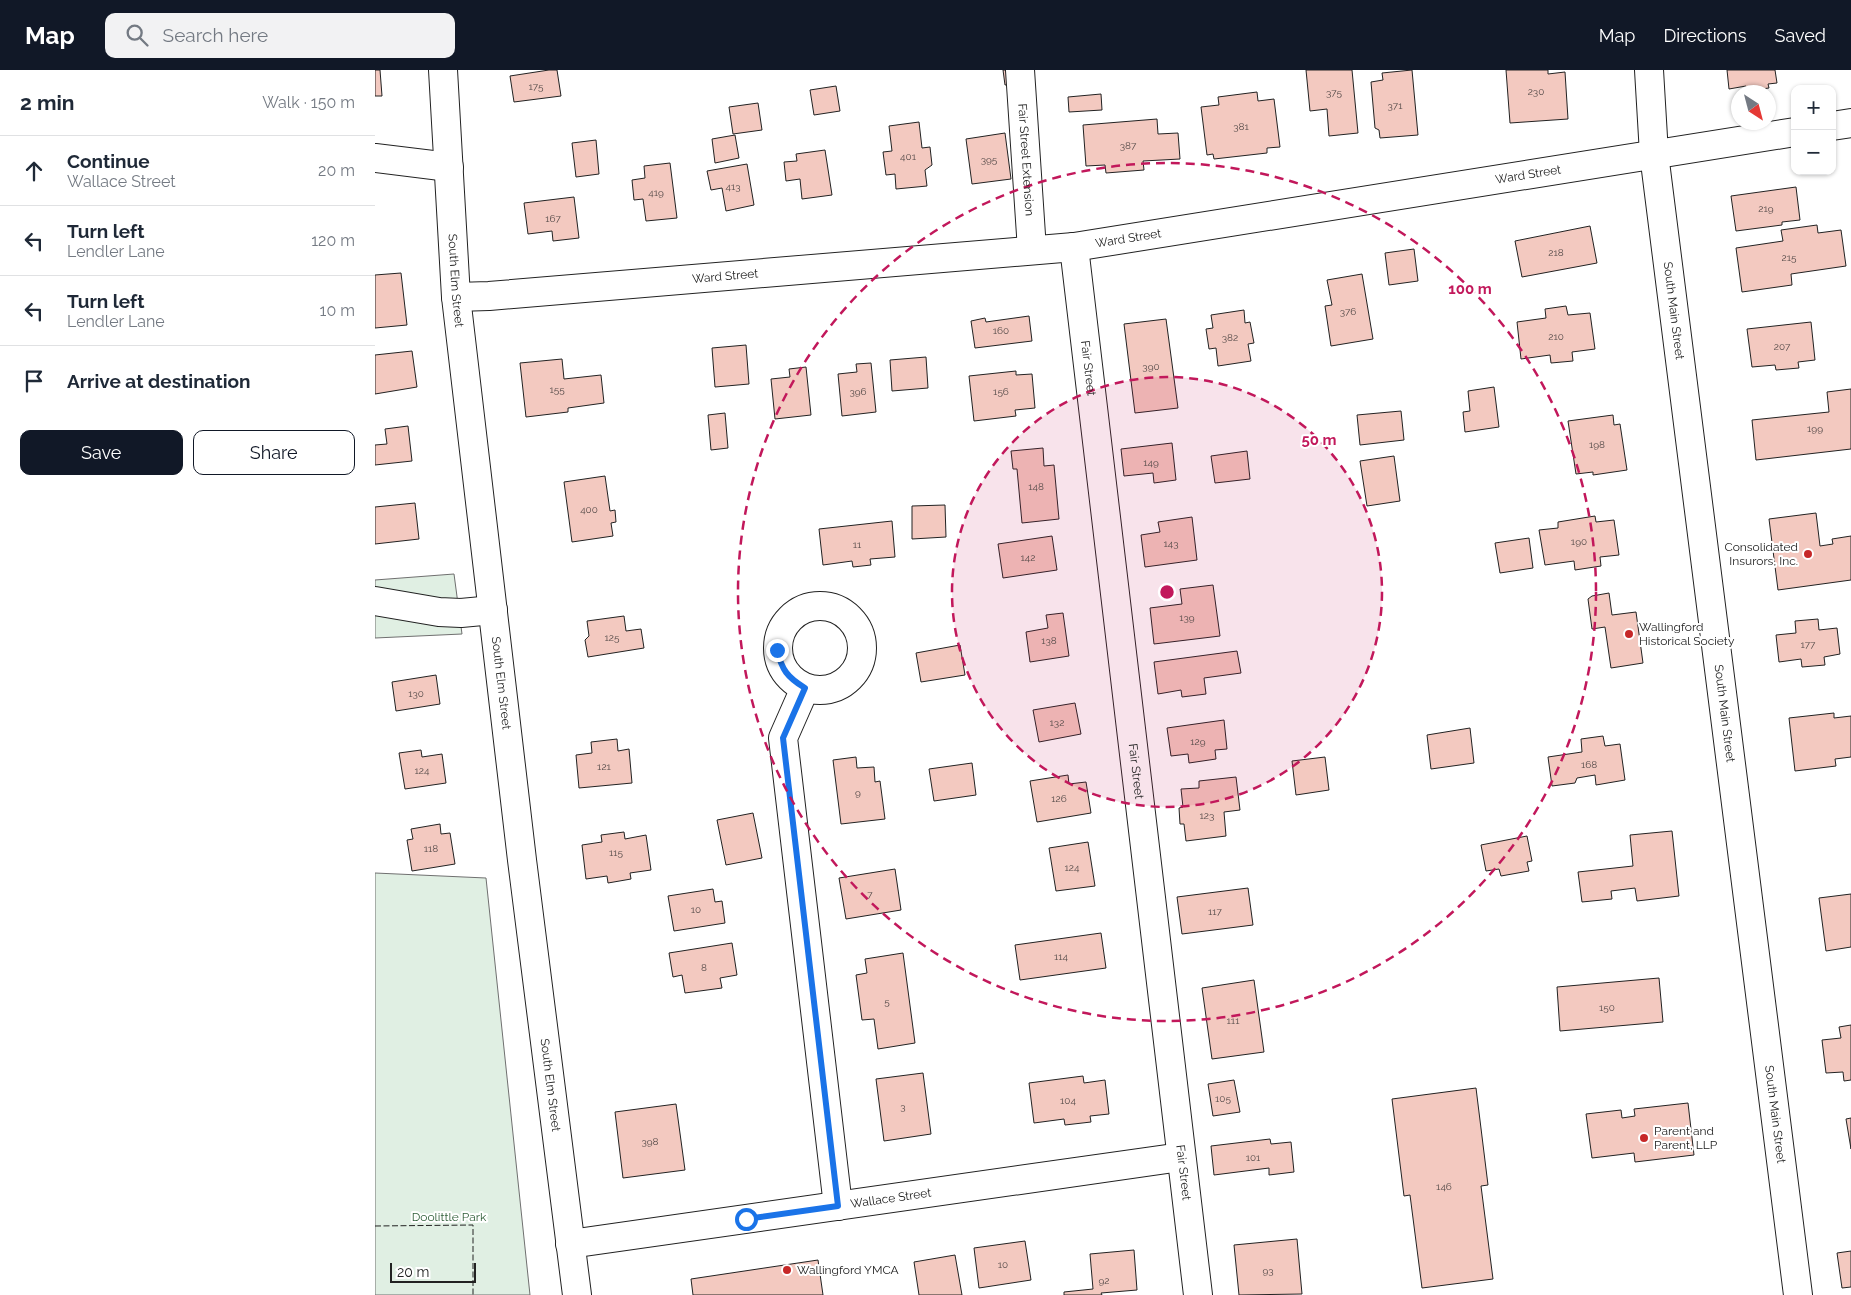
<!DOCTYPE html>
<meta charset="utf-8">
<style>
body{margin:0;font-family:Raleway,sans-serif;background:#f2f2f3;color:#1f2937}
.controls{position:absolute;right:15px;top:15px;display:grid;overflow:hidden;border-radius:10px;box-shadow:0 1px 4px #0004}
.controls button{width:45px;height:45px;display:grid;place-items:center;padding:0;border:0;border-bottom:1px solid #e0e1e3;background:#fff;color:#1f2937;font:25px sans-serif}
.compass{position:absolute;left:1356px;top:15px;width:45px;height:45px;border-radius:50%;background:#fff;box-shadow:0 1px 4px #0004;rotate:144deg}
.scale{position:absolute;left:15px;bottom:12px;width:86px;box-sizing:border-box;padding-left:5px;border:2px solid #222;border-top:0;font-size:14px;line-height:18px;white-space:nowrap;color:#222;-webkit-text-stroke:4px #fff;paint-order:stroke}
.stop{position:absolute;width:15px;height:15px;margin:-11px;border:4px solid #1a73e8;border-radius:50%;background:#fff}
.stop.end{background:#1a73e8;border-color:#fff;box-shadow:0 1px 5px #0008}
.list{margin:0;padding:0;list-style:none}
h2{display:flex;justify-content:space-between;align-items:center;height:65px;margin:0;padding:0 20px;font-size:21px}
h2 small{font-size:16px;font-weight:400;color:#747a83}
.list li{display:grid;grid-template-columns:32px 1fr auto;gap:15px;align-items:center;box-sizing:border-box;height:70px;padding:0 20px;border-top:1px solid #e0e1e3}
.list b{display:block;font-size:19px;white-space:nowrap}
.list p{margin:0;font-size:16px;white-space:nowrap;color:#747a83}
.list em{font-size:16px;font-style:normal;color:#747a83}
.actions{display:flex;gap:10px;padding:15px 20px}
.actions a{flex:1;padding:11px 0;border:1px solid #111827;border-radius:10px;text-align:center;font-size:18px;color:#111827}
.actions .main{background:#111827;color:#fff}
.icon{flex:none;width:28px;height:28px;fill:none;stroke:currentColor;stroke-width:2;stroke-linecap:round;stroke-linejoin:round}
.map{position:relative;flex:none;width:1476px;height:1225px;overflow:hidden}
header{display:flex;align-items:center;gap:30px;box-sizing:border-box;height:70px;padding:0 25px;background:#111827;color:#fff}
header strong{font-size:24px}
nav{display:flex;gap:28px;margin-inline-start:auto;font-size:18px}
.search{width:350px;height:45px;background:#f2f2f3;display:flex;align-items:center;gap:12px;box-sizing:border-box;padding:0 18px;border-radius:10px;color:#747a83;font-size:19px}
main{display:flex}
aside{flex:1;background:#fff}
.map>svg:first-child{display:block}
</style>
<header>
<strong>Map</strong>
<div class="search"><svg class="icon" aria-label="search" viewBox="0 0 24 24"><circle cx="10" cy="10" r="6"/><path d="M15 15l6 6"/></svg>Search here</div>
<nav><a>Map</a><a>Directions</a><a>Saved</a></nav>
</header>
<main>
<aside>
<h2>2 min<small>Walk · 150 m</small></h2>
<ul class="list">
<li><svg class="icon" aria-label="ahead" viewBox="0 0 24 24"><path d="M12 20V5M6 11l6-6 6 6"/></svg><div><b>Continue</b><p>Wallace Street</p></div><em>20 m</em></li>
<li><svg class="icon" aria-label="left" viewBox="0 0 24 24"><path d="M17 20v-9H6M10 6l-5 5 5 5"/></svg><div><b>Turn left</b><p>Lendler Lane</p></div><em>120 m</em></li>
<li><svg class="icon" aria-label="left" viewBox="0 0 24 24"><path d="M17 20v-9H6M10 6l-5 5 5 5"/></svg><div><b>Turn left</b><p>Lendler Lane</p></div><em>10 m</em></li>
<li><svg class="icon" aria-label="arrive" viewBox="0 0 24 24"><path d="M6 21V4h12l-3 4 3 4H6"/></svg><div><b>Arrive at destination</b></div></li>
</ul>
<div class="actions"><a class="main">Save</a><a>Share</a></div>
</aside>
<div class="map">
<svg width="1476" height="1225" viewBox="0 0 1476 1225">
<rect width="100%" height="100%" fill="#fff"/>
<path fill="#e0efe3" stroke="#6f6f6f" d="M79,504L87,564L0,568V510Z
M0,803L111,808L155,1225H0Z"/>
<path fill="#f3c9c0" stroke="#222" d="M0,0H5L7,26H0Z
M174,0H182L186,26L139,32L135,6Z
M628,0H643L645,13L630,15Z
M931,0H977L983,63L954,66L952,39L935,41Z
M1037,0L1043,65L1005,68L1004,60L1000,58L996,12L1008,10L1007,3Z
M1131,0H1173V4L1190,2L1193,49L1135,53Z
M1352,0H1400L1402,13L1393,14L1394,18L1371,21V16L1354,19Z
M461,16L465,41L439,45L435,20Z
M882,22L883,31L899,29L905,77L892,78V83L839,89L838,84L832,85L826,37L844,35L843,27Z
M726,24L727,40L694,42L693,27Z
M383,33L387,60L358,64L354,37Z
M782,49L783,64L803,63L805,89L768,91L769,100L731,103L730,95L711,96L708,55Z
M544,52L547,78L555,77L557,95L550,100L552,116L521,119L520,104L511,105L508,82L517,81L514,56Z
M630,63L636,109L597,114L591,69Z
M360,65L364,88L340,93L337,69Z
M221,70L224,104L201,107L197,73Z
M450,80L457,125L427,129L425,109L411,111L409,92L422,91L421,84Z
M295,93L302,148L271,151L268,129L259,130L257,110L270,108L269,96Z
M372,94L379,135L351,141L347,118L336,120L332,101Z
M1421,117L1425,150L1407,152V155L1361,161L1356,126Z
M199,127L204,168L178,171L177,161L153,164L149,133Z
M1442,155L1443,163L1466,160L1471,196L1416,204L1417,215L1367,222L1361,178L1408,171L1406,160Z
M1215,156L1222,193L1147,207L1140,171Z
M1039,179L1043,211L1014,215L1010,183Z
M26,203L32,255L0,258V205Z
M987,204L998,269L956,276L950,236L957,235L952,210Z
M1191,236L1193,245L1215,243L1220,279L1197,282L1198,291L1176,293L1175,285L1146,289L1142,252L1171,248L1170,239Z
M869,240L870,253L875,252L879,273L873,274L876,291L843,296L841,278L834,279L831,259L838,258L836,245Z
M654,246L657,271L600,278L596,251L610,248L611,252Z
M791,249L803,338L760,343L749,254Z
M1436,252L1440,290L1423,292L1424,298L1401,300L1400,295L1377,297L1372,259Z
M371,275L374,314L340,317L337,278Z
M37,281L42,317L0,324V285Z
M551,287L553,318L517,321L515,290Z
M187,289L189,309L226,305L229,333L193,338V342L151,347L145,293Z
M496,293L501,342L467,346L463,304L482,302L481,294Z
M431,297L436,345L400,349L396,309L415,307L414,299Z
M641,301V305L657,304L660,338L640,340L641,346L599,351L594,306Z
M1119,317L1124,357L1090,362L1088,342L1095,341L1093,321Z
M1476,319V379L1381,390L1377,350L1454,342L1452,322Z
M1026,341L1029,370L985,375L982,345Z
M350,343L353,378L336,380L333,345Z
M1238,345L1239,355L1245,354L1252,400L1218,405V402L1201,404L1193,351Z
M33,356L37,391L0,395V375L12,374L10,359Z
M797,373L801,410L779,413L778,403L749,406L746,379Z
M668,378L669,396L679,395L684,449L647,453L642,399H638L636,381Z
M872,381L875,409L840,413L836,386Z
M1019,386L1025,431L992,436L985,391Z
M230,406L235,441L240,440L241,452L236,453L238,466L197,472L189,412Z
M40,433L44,469L0,474V437Z
M570,435L571,467L537,469V436Z
M1441,443L1445,476L1458,474L1457,469L1476,466V510L1403,520L1394,449Z
M1220,446L1221,452L1239,450L1244,485L1225,487L1226,496L1200,500L1199,491L1170,495L1164,460L1183,458V452Z
M817,447L822,490L770,497L766,465L785,462L783,452Z
M517,451L520,487L495,489L496,495L478,497L477,491L448,495L444,459Z
M677,466L682,500L628,508L623,474Z
M1154,468L1158,498L1125,503L1120,473Z
M838,515L845,566L779,574L775,538L807,534L805,519Z
M1234,523L1237,545L1261,542L1268,593L1236,598L1230,557L1217,559L1213,529L1217,526Z
M688,543L694,586L655,592L651,562L673,558L671,545Z
M249,546L251,561L266,559L269,578L213,587L210,570L214,566L212,551Z
M1443,549L1444,560L1462,558L1465,584L1449,587L1450,595L1427,597L1426,589L1404,592L1401,565L1421,563L1420,551Z
M585,575L590,605L546,612L541,583Z
M862,581L866,603L829,608L831,624L807,627L806,620L783,624L779,592Z
M61,605L65,634L21,641L17,612Z
M700,633L706,664L664,672L658,640Z
M1459,643V648L1476,646V687L1460,689L1461,696L1420,701L1414,648Z
M849,650L852,679L840,680L841,689L814,693L813,684L796,686L792,658Z
M1095,658L1099,693L1056,699L1052,665Z
M1228,666L1230,676L1245,674L1250,710L1221,715L1220,705L1202,708L1200,713L1177,716L1173,687L1207,682L1206,669Z
M242,669L243,681L254,679L257,713L204,718L201,685L217,683L216,672Z
M46,680L47,687L67,684L71,713L30,719L24,683Z
M481,687L482,698L499,697L500,712L505,711L510,749L466,754L458,690Z
M950,687L954,720L921,725L917,691Z
M597,693L601,725L559,731L554,699Z
M693,705L694,714L711,712L716,743L662,752L655,711Z
M861,707L865,740L849,742L851,766L811,771L809,754H805L804,738L808,737L806,719L824,718V711Z
M378,743L387,788L351,795L342,750Z
M65,754L66,764L75,763L80,794L37,801L32,770L38,769L36,759Z
M1297,761L1304,826L1262,831L1260,818L1236,821L1237,829L1207,832L1203,802L1258,796L1255,765Z
M249,762L250,769L271,765L276,800L255,803L256,809L233,813L232,806L211,809L207,775L227,772L226,765Z
M1152,766L1157,791L1152,792L1154,801L1126,806L1124,799L1111,801L1106,775Z
M713,772L720,816L681,821L674,778Z
M520,799L526,840L471,849L464,808Z
M873,818L878,855L807,864L802,827Z
M338,819L340,832L347,831L350,853L299,861L293,826Z
M1476,824V877L1451,881L1444,828Z
M726,863L731,898L645,910L640,875Z
M357,873L362,905L345,908L347,918L310,923L307,905L298,907L294,883Z
M528,883L540,973L503,979L499,949L487,950L481,905L492,903L490,889Z
M1284,908L1288,952L1185,961L1182,917Z
M879,910L889,982L837,989L827,918Z
M1476,955V1010L1469,1011L1468,1002L1451,1003L1447,970L1466,968L1464,957Z
M548,1003L556,1064L509,1071L501,1009Z
M708,1006L709,1013L730,1010L734,1044L715,1046L716,1052L690,1055L689,1049L659,1053L654,1013Z
M859,1010L865,1042L838,1046L833,1014Z
M1101,1018L1113,1115L1106,1116L1118,1209L1047,1218L1035,1125L1029,1126L1017,1029Z
M1313,1033L1319,1085L1260,1092L1259,1083L1217,1088L1211,1044L1246,1040L1247,1048L1260,1046L1259,1039Z
M301,1034L310,1100L248,1108L240,1042Z
M1476,1048V1079L1471,1049Z
M895,1069L896,1074L916,1072L919,1102L894,1105V1098L839,1105L836,1076Z
M922,1169L927,1224L864,1225L859,1175Z
M650,1171L656,1210L604,1218L599,1178Z
M759,1180L762,1220L726,1223L727,1225H689V1222L718,1219L715,1184Z
M1476,1181V1217L1467,1218L1462,1183Z
M580,1185L587,1225H544L539,1192Z
M443,1190L448,1225H318L316,1209Z"/>
<g fill="none" stroke-linecap="round" stroke-linejoin="round">
<defs>
<g id="minor">
<path id="s1" d="M645,0L657,180"/>
<path id="s2" d="M1274,0L1279,84L1423,1225"/>
<path d="M1457,56L1476,53"/>
<path d="M0,88L74,97"/>
<path id="s3" d="M699,177L823,1225"/>
<path id="s4" d="M81,227L114,226L699,177L1420,62"/>
<path d="M0,531L64,542L86,543L118,540"/>
<circle cx="445" cy="578" r="42"/>
<path d="M430,618L408,668L463,1136"/>
<path id="s5" d="M195,1174L806,1087"/>
</g>
<g id="major">
<path id="s6" d="M68,0L81,227L147,790L202,1225"/>
</g>
</defs>
<use href="#minor" stroke="#222" stroke-width="30"/>
<use href="#major" stroke="#222" stroke-width="30"/>
<use href="#minor" stroke="#fff" stroke-width="28"/>
<use href="#major" stroke="#fff" stroke-width="28"/>
<path stroke="#222" stroke-width="1" stroke-dasharray="6 2.5" stroke-linecap="butt" d="M0,1156L98,1155V1225"/>
</g>
<g fill="none" stroke-linecap="round" stroke-linejoin="round">
<path stroke="#1a73e8" stroke-width="6" d="M371,1149L463,1136L408,668L430,618C412,607 407,600 402,580"/>
</g>
<circle cx="792" cy="522" r="215" fill="#c2185b" fill-opacity=".12"/>
<g fill="none" stroke="#c2185b" stroke-width="2.5" stroke-dasharray="9 6">
<circle cx="792" cy="522" r="215"/>
<circle cx="792" cy="522" r="429"/>
</g>
<g fill="#c62828" stroke="#fff" stroke-width="2">
<circle cx="1433" cy="484" r="5"/>
<circle cx="1254" cy="564" r="5"/>
<circle cx="1269" cy="1068" r="5"/>
<circle cx="412" cy="1200" r="5"/>
</g>
<g text-anchor="middle" dominant-baseline="central" stroke-width="4" stroke-linejoin="round" paint-order="stroke">
<g font-size="10" fill="#564c4a">
<text x="161" y="16">175</text>
<text x="1161" y="21">230</text>
<text x="959" y="22">375</text>
<text x="1020" y="35">371</text>
<text x="866" y="56">381</text>
<text x="753" y="75">387</text>
<text x="533" y="86">401</text>
<text x="614" y="89">395</text>
<text x="358" y="116">413</text>
<text x="281" y="122">419</text>
<text x="1391" y="138">219</text>
<text x="178" y="148">167</text>
<text x="1181" y="182">218</text>
<text x="1414" y="187">215</text>
<text x="973" y="241">376</text>
<text x="626" y="260">160</text>
<text x="1181" y="266">210</text>
<text x="855" y="267">382</text>
<text x="1407" y="276">207</text>
<text x="776" y="296">390</text>
<text x="182" y="319">155</text>
<text x="483" y="321">396</text>
<text x="626" y="321">156</text>
<text x="1440" y="358">199</text>
<text x="1222" y="374">198</text>
<text x="776" y="392">149</text>
<text x="661" y="416">148</text>
<text x="214" y="439">400</text>
<text x="1204" y="471">190</text>
<text x="796" y="473">143</text>
<text x="482" y="474">11</text>
<text x="653" y="487">142</text>
<text x="812" y="547">139</text>
<text x="237" y="567">125</text>
<text x="674" y="570">138</text>
<text x="1433" y="574">177</text>
<text x="41" y="623">130</text>
<text x="682" y="652">132</text>
<text x="823" y="671">129</text>
<text x="1214" y="694">168</text>
<text x="229" y="696">121</text>
<text x="47" y="700">124</text>
<text x="483" y="722">9</text>
<text x="684" y="728">126</text>
<text x="832" y="745">123</text>
<text x="56" y="778">118</text>
<text x="241" y="782">115</text>
<text x="697" y="797">124</text>
<text x="495" y="824">7</text>
<text x="321" y="839">10</text>
<text x="840" y="841">117</text>
<text x="686" y="886">114</text>
<text x="329" y="897">8</text>
<text x="512" y="931">5</text>
<text x="1232" y="937">150</text>
<text x="858" y="950">111</text>
<text x="848" y="1028">105</text>
<text x="693" y="1030">104</text>
<text x="528" y="1036">3</text>
<text x="275" y="1071">398</text>
<text x="878" y="1087">101</text>
<text x="1069" y="1116">146</text>
<text x="628" y="1194">10</text>
<text x="893" y="1200">93</text>
<text x="729" y="1210">92</text>
</g>
<g font-size="12" fill="#222" stroke="#fff">
<text stroke="none"><textPath href="#s1" startOffset="90">Fair Street Extension</textPath></text>
<text stroke="none"><textPath href="#s4" startOffset="1080">Ward Street</textPath></text>
<text stroke="none"><textPath href="#s4" startOffset="675">Ward Street</textPath></text>
<text stroke="none"><textPath href="#s4" startOffset="270">Ward Street</textPath></text>
<text stroke="none"><textPath href="#s6" startOffset="211">South Elm Street</textPath></text>
<text stroke="none"><textPath href="#s2" startOffset="242">South Main Street</textPath></text>
<text stroke="none"><textPath href="#s3" startOffset="122">Fair Street</textPath></text>
<text stroke="none"><textPath href="#s6" startOffset="616">South Elm Street</textPath></text>
<text stroke="none"><textPath href="#s2" startOffset="648">South Main Street</textPath></text>
<text stroke="none"><textPath href="#s3" startOffset="528">Fair Street</textPath></text>
<text stroke="none"><textPath href="#s6" startOffset="1021">South Elm Street</textPath></text>
<text stroke="none"><textPath href="#s2" startOffset="1052">South Main Street</textPath></text>
<text stroke="none"><textPath href="#s3" startOffset="932">Fair Street</textPath></text>
<text stroke="none"><textPath href="#s5" startOffset="324">Wallace Street</textPath></text>
</g>
<g font-size="12" fill="#222" stroke="#fff" text-anchor="start">
<text x="1423" y="477" text-anchor="end">Consolidated<tspan x="1423" dy="14">Insurors, Inc.</tspan></text>
<text x="1264" y="557">Wallingford<tspan x="1264" dy="14">Historical Society</tspan></text>
<text x="1279" y="1061">Parent and<tspan x="1279" dy="14">Parent, LLP</tspan></text>
<text x="422" y="1200">Wallingford YMCA</text>
</g>
<g font-size="12" fill="#2f5e38" stroke="#fff">
<text x="74" y="1147">Doolittle Park</text>
</g>
</g>
<circle cx="792" cy="522" r="8" fill="#c2185b" stroke="#fff" stroke-width="2.5"/>
<g font-size="15" text-anchor="middle" font-weight="bold" fill="#c2185b" stroke="#fff" stroke-width="4" stroke-linejoin="round" paint-order="stroke">
<text x="1095" y="224">100 m</text>
<text x="944" y="375">50 m</text>
</g>
</svg>
<div class="controls">
<button>+</button>
<button>−</button>
</div>
<svg class="compass" viewBox="-18 -18 36 36"><path d="M0-13l5 13h-10z" fill="#e53935"/><path d="M0 13l5-13h-10z" fill="#747a83"/></svg>
<div class="scale">20 m</div>
<div class="stop" style="left:371px;top:1149px"></div>
<div class="stop end" style="left:402px;top:580px"></div>
</div>
</main>
